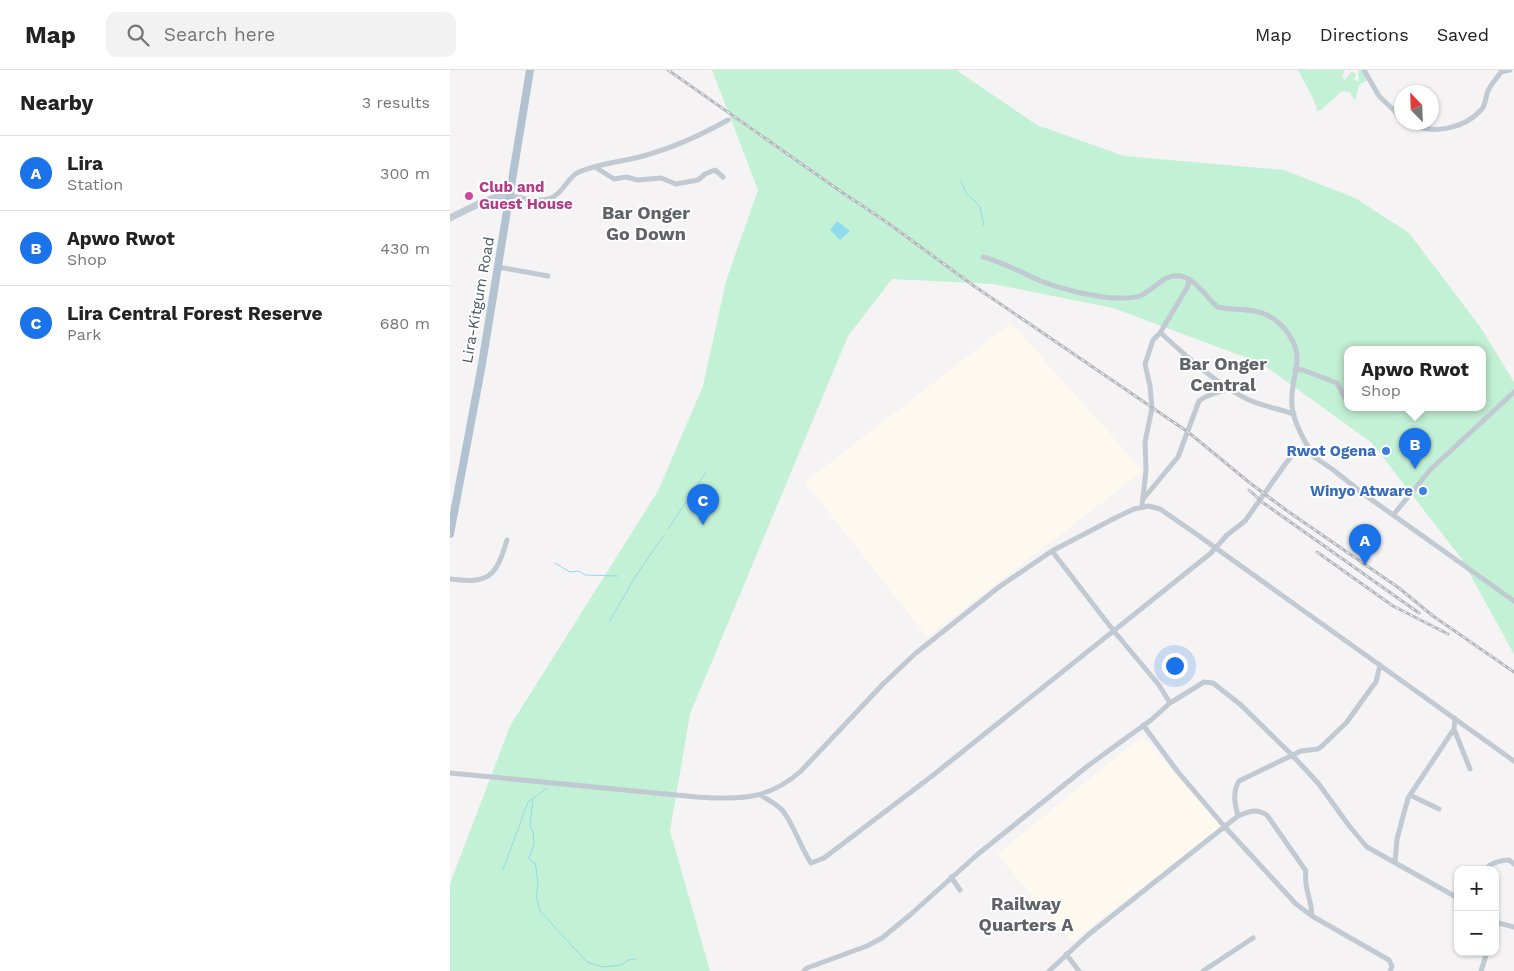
<!DOCTYPE html>
<meta charset="utf-8">
<style>
body{margin:0;font-family:"Work Sans",sans-serif;background:#f2f2f2;color:#222}
.controls{position:absolute;right:15px;bottom:15px;display:grid;overflow:hidden;border-radius:10px;box-shadow:0 1px 4px #0004}
.controls button{width:45px;height:45px;display:grid;place-items:center;padding:0;border:0;border-bottom:1px solid #e0e0e0;background:#fff;color:#222;font:25px sans-serif}
.compass{position:absolute;left:944px;top:15px;width:45px;height:45px;border-radius:50%;background:#fff;box-shadow:0 1px 4px #0004;rotate:337deg}
.you{position:absolute;left:724px;top:595px;width:18px;height:18px;margin:-12px;border:4px solid #fff;border-radius:50%;background:#1a73e8;box-shadow:0 0 0 8px #1a73e833}
.badge{display:grid;place-items:center;width:32px;height:32px;border-radius:50%;background:#1a73e8;color:#fff;font-size:16px;font-weight:700}
.pin{position:absolute;translate:-50% -41px;filter:drop-shadow(0 1px 2px #0008)}
.pin::after{content:'';position:absolute;top:26px;width:18px;height:15px;background:inherit;clip-path:polygon(0 0,100% 0,50% 100%)}
.popup{position:absolute;left:894px;top:276px;width:142px;height:65px;box-sizing:border-box;display:grid;place-content:center;border-radius:10px;background:#fff;filter:drop-shadow(0 1px 4px #0005);font-size:16px;white-space:nowrap;color:#767676}
.popup b{font-size:19px;color:#222}
.popup::after{content:'';position:absolute;left:50%;top:100%;margin-left:-10px;border:10px solid transparent;border-top-color:#fff}
.list{margin:0;padding:0;list-style:none}
h2{display:flex;justify-content:space-between;align-items:center;height:65px;margin:0;padding:0 20px;font-size:21px}
h2 small{font-size:16px;font-weight:400;color:#767676}
.list li{display:grid;grid-template-columns:32px 1fr auto;gap:15px;align-items:center;box-sizing:border-box;height:75px;padding:0 20px;border-top:1px solid #e0e0e0}
.list b{display:block;font-size:19px;white-space:nowrap}
.list p{margin:0;font-size:16px;white-space:nowrap;color:#767676}
.list em{font-size:16px;font-style:normal;color:#767676}
.icon{flex:none;width:28px;height:28px;fill:none;stroke:currentColor;stroke-width:2;stroke-linecap:round;stroke-linejoin:round}
.map{position:relative;flex:none;width:1064px;height:901px;overflow:hidden}
header{display:flex;align-items:center;gap:30px;box-sizing:border-box;height:70px;padding:0 25px;background:#fff;border-bottom:1px solid #e0e0e0}
header strong{font-size:24px}
nav{display:flex;gap:28px;margin-inline-start:auto;font-size:18px}
.search{width:350px;height:45px;background:#f2f2f2;display:flex;align-items:center;gap:12px;box-sizing:border-box;padding:0 18px;border-radius:10px;color:#767676;font-size:19px}
main{display:flex}
aside{flex:1;background:#fff}
.map>svg:first-child{display:block}
</style>
<header>
<strong>Map</strong>
<div class="search"><svg class="icon" aria-label="search" viewBox="0 0 24 24"><circle cx="10" cy="10" r="6"/><path d="M15 15l6 6"/></svg>Search here</div>
<nav><a>Map</a><a>Directions</a><a>Saved</a></nav>
</header>
<main>
<aside>
<h2>Nearby<small>3 results</small></h2>
<ul class="list">
<li><span class="badge">A</span><div><b>Lira</b><p>Station</p></div><em>300 m</em></li>
<li><span class="badge">B</span><div><b>Apwo Rwot</b><p>Shop</p></div><em>430 m</em></li>
<li><span class="badge">C</span><div><b>Lira Central Forest Reserve</b><p>Park</p></div><em>680 m</em></li>
</ul>
</aside>
<div class="map">
<svg width="1064" height="901" viewBox="0 0 1064 901">
<rect width="100%" height="100%" fill="#f5f3f3"/>
<path fill="#fdf9ef" d="M561,253L693,401L477,567L355,412Z
M693,666L771,757L621,872L547,784Z"/>
<path fill="#c3f1d5" fill-rule="evenodd" d="M262,0H506L587,55L674,86L834,100L905,128L959,163L1031,258L1064,312V584L1011,488L922,373L811,293L663,238L543,214L442,209L398,266L240,644L220,761L260,901H0V814L60,656L208,421L253,316L276,211L308,120ZM898,280H1032V338H898Z
M848,0H895L892,6L895,10L901,2L905,3L906,5L903,10L909,11L908,1L912,0L917,10L909,15L905,31L900,22L892,21L872,39L867,42C866,29 854,13 848,0Z"/>
<path fill="#90daee" d="M387,151L400,161L390,170L380,160Z"/>
<g fill="none" stroke-linecap="round" stroke-linejoin="round">
<path stroke="#90daee" stroke-width="1" d="M511,111L516,123L525,131L530,137L534,156
M218,459L256,402
M105,493L120,502L129,501L135,505L168,506
M159,552L187,504L214,465
M83,728L80,756L83,762L84,774L79,788L82,792L85,793L86,797L88,816L86,825L90,841L137,892L153,897L172,895L178,890L186,889
M53,800L78,732L97,718"/>
<path stroke="#c1cad2" stroke-width="5" d="M914,0L929,26L952,48
M959,52C980,66 1014,59 1031,40C1036,35 1035,28 1038,21C1041,14 1047,8 1051,2L1060,0
M145,97L164,109L176,107L188,110L211,108L226,114L248,110L255,104L265,100L273,107
M59,125C72,128 88,133 101,128C114,123 117,107 129,102C149,93 172,92 193,86C223,78 251,65 278,50
M533,187C552,192 569,201 586,209C606,218 650,229 671,228C678,228 684,228 690,226C704,220 714,203 730,206C747,209 755,227 768,237C783,241 801,237 817,245C833,253 848,272 847,290C846,306 840,320 842,336C843,350 855,374 864,385
M48,197L98,206
M710,263L738,216L739,209
M845,299L853,300L887,313L897,332
M694,428L728,387L749,331L755,327L780,318
M692,436L696,400L695,372L702,338L700,316L695,294L703,270L710,263L712,264C737,287 769,316 799,330C813,336 829,339 844,344
M944,444L981,399L1064,322
M0,509C39,514 46,507 57,470
M720,633L754,612L763,613L791,635L843,686L868,713L900,757L917,777L1008,828
M1005,648L1004,659L1020,699
M693,655L728,702L775,757L846,834L862,846L939,890L942,896L940,901
M0,703L247,727C290,729 317,731 351,701L433,614L466,583L549,517L602,481L665,448L684,439L699,436L710,439L742,461L1064,691
M311,725C318,730 327,734 333,741C344,755 350,777 361,793L374,788L482,706L761,483L777,465L795,451L836,393L845,382L849,380L860,384L882,399L915,425L1064,531
M960,725L989,739
M788,746C800,741 806,738 817,745L856,801C853,817 862,830 862,846
M945,792L947,769L958,728L1004,659
M1035,800C1040,793 1051,790 1059,790L1064,794
M501,807L510,820
M1045,852L1064,857
M616,884L629,901
M354,901L357,898L417,876L432,868L460,845L528,784L639,695L701,650L720,633L709,615L663,560L602,481
M599,901L638,865L788,746C785,734 782,723 789,711L851,681L868,679L872,676L897,652L922,617L926,612L930,595
M753,901L803,868
M1031,901L1037,882"/>
<path stroke="#c1cbd6" stroke-width="7" d="M0,148C19,139 38,127 59,125"/>
<path stroke="#b3c2d1" stroke-width="8" d="M0,464L32,294L80,0"/>
<defs>
<path id="rail" d="M218,0L393,123L435,151L524,216L738,362L800,413L836,440L949,518L983,546L1064,602
M799,420L812,432L969,543
M867,482L943,536L998,564"/>
</defs>
<use href="#rail" stroke="#b5b8bd" stroke-width="3"/>
<use href="#rail" stroke="#fff" stroke-width="1" stroke-dasharray="4" stroke-linecap="butt"/>
</g>
<circle fill="#d1479c" stroke="#fff" stroke-width="2" cx="19" cy="126" r="5"/>
<g fill="#3f7fe0" stroke="#fff" stroke-width="2">
<circle cx="936" cy="381" r="5"/>
<circle cx="973" cy="421" r="5"/>
</g>
<g text-anchor="middle" dominant-baseline="central" stroke-width="4" stroke-linejoin="round" paint-order="stroke">
<g font-size="15" font-weight="bold" fill="#b23c85" stroke="#fff" text-anchor="start">
<text x="29" y="117">Club and<tspan x="29" dy="17">Guest House</tspan></text>
</g>
<g font-size="15" fill="#4a5661" stroke="#fff">
<text transform="translate(28 230) rotate(-80)">Lira-Kitgum Road</text>
</g>
<g font-size="15" font-weight="bold" fill="#366cbe" stroke="#fff" text-anchor="end">
<text x="926" y="381">Rwot Ogena</text>
<text x="963" y="421">Winyo Atware</text>
</g>
<g font-size="18" font-weight="bold" fill="#5f6368" stroke="#fff">
<text x="196" y="142">Bar Onger<tspan x="196" dy="21">Go Down</tspan></text>
<text x="773" y="293">Bar Onger<tspan x="773" dy="21">Central</tspan></text>
<text x="576" y="833">Railway<tspan x="576" dy="21">Quarters A</tspan></text>
</g>
</g>
</svg>
<div class="controls">
<button>+</button>
<button>−</button>
</div>
<svg class="compass" viewBox="-18 -18 36 36"><path d="M0-13l5 13h-10z" fill="#e53935"/><path d="M0 13l5-13h-10z" fill="#767676"/></svg>
<div class="you"></div>
<div class="pin badge" style="left:915px;top:495px">A</div>
<div class="pin badge" style="left:965px;top:399px">B</div>
<div class="popup"><b>Apwo Rwot</b>Shop</div>
<div class="pin badge" style="left:253px;top:455px">C</div>
</div>
</main>
